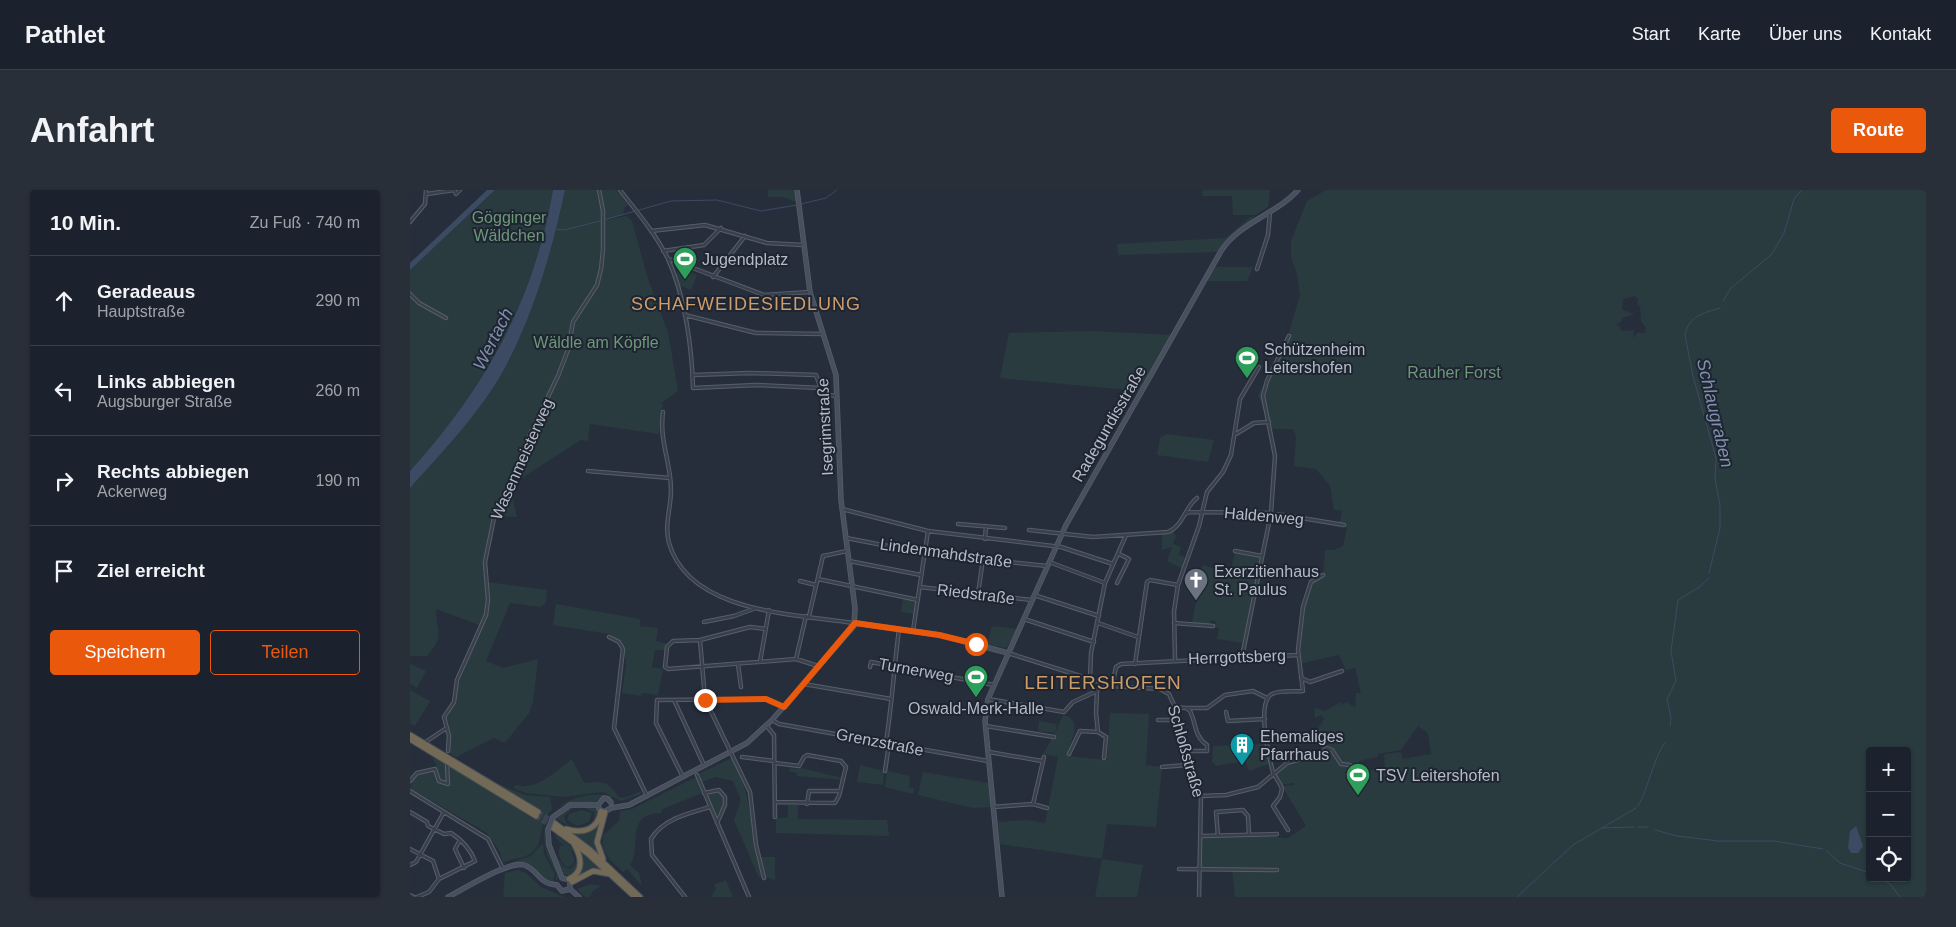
<!DOCTYPE html>
<html lang="de">
<meta charset="utf-8">
<style>
body{margin:0;font-family:Arial,sans-serif;background:#292f39;color:#f1f3f6}
.controls{position:absolute;right:15px;bottom:15px;display:grid;overflow:hidden;border-radius:5px;box-shadow:0 1px 4px #0004}
.controls button{width:45px;height:45px;display:grid;place-items:center;padding:0;border:0;border-bottom:1px solid #3a3f49;background:#1c222d;color:#f1f3f6;font:25px sans-serif}
.stop{position:absolute;width:15px;height:15px;margin:-11px;border:4px solid #ea580c;border-radius:50%;background:#fff}
.stop.end{background:#ea580c;border-color:#fff;box-shadow:0 1px 5px #0008}
.list{margin:0;padding:0;list-style:none}
h2{display:flex;justify-content:space-between;align-items:center;height:65px;margin:0;padding:0 20px;font-size:21px}
h2 small{font-size:16px;font-weight:400;color:#a0a4aa}
.list li{display:grid;grid-template-columns:32px 1fr auto;gap:15px;align-items:center;box-sizing:border-box;height:90px;padding:0 20px;border-top:1px solid #3a3f49}
.list b{display:block;font-size:19px;white-space:nowrap}
.list p{margin:0;font-size:16px;white-space:nowrap;color:#a0a4aa}
.list em{font-size:16px;font-style:normal;color:#a0a4aa}
.actions{display:flex;gap:10px;padding:15px 20px}
.actions a{flex:1;padding:11px 0;border:1px solid #ea580c;border-radius:5px;text-align:center;font-size:18px;color:#ea580c}
.actions .main{background:#ea580c;color:#fff}
.icon{flex:none;width:28px;height:28px;fill:none;stroke:currentColor;stroke-width:2;stroke-linecap:round;stroke-linejoin:round}
.map{position:relative;flex:none;width:1516px;height:707px;overflow:hidden;border-radius:5px}
header{display:flex;align-items:center;gap:30px;box-sizing:border-box;height:70px;padding:0 25px;background:#1c222d;border-bottom:1px solid #3a3f49}
header strong{font-size:24px}
nav{display:flex;gap:28px;margin-inline-start:auto;font-size:18px}
.intro{display:flex;align-items:center;justify-content:space-between;box-sizing:border-box;height:120px;padding:0 30px}
h1{margin:0;font-size:35px}
.button{padding:12px 22px;border-radius:5px;background:#ea580c;color:#fff;font-size:18px;font-weight:700}
main{display:flex;gap:30px;padding:0 30px}
aside{flex:1;background:#1c222d;border-radius:5px;box-shadow:0 1px 4px #0004}
.map>svg:first-child{display:block}
</style>
<header>
<strong>Pathlet</strong>
<nav><a>Start</a><a>Karte</a><a>Über uns</a><a>Kontakt</a></nav>
</header>
<div class="intro"><h1>Anfahrt</h1><a class="button">Route</a></div>
<main>
<aside>
<h2>10 Min.<small>Zu Fuß · 740 m</small></h2>
<ul class="list">
<li><svg class="icon" aria-label="ahead" viewBox="0 0 24 24"><path d="M12 20V5M6 11l6-6 6 6"/></svg><div><b>Geradeaus</b><p>Hauptstraße</p></div><em>290 m</em></li>
<li><svg class="icon" aria-label="left" viewBox="0 0 24 24"><path d="M17 20v-9H6M10 6l-5 5 5 5"/></svg><div><b>Links abbiegen</b><p>Augsburger Straße</p></div><em>260 m</em></li>
<li><svg class="icon" aria-label="right" viewBox="0 0 24 24"><path d="M7 20v-9h11M14 6l5 5-5 5"/></svg><div><b>Rechts abbiegen</b><p>Ackerweg</p></div><em>190 m</em></li>
<li><svg class="icon" aria-label="arrive" viewBox="0 0 24 24"><path d="M6 21V4h12l-3 4 3 4H6"/></svg><div><b>Ziel erreicht</b></div></li>
</ul>
<div class="actions"><a class="main">Speichern</a><a>Teilen</a></div>
</aside>
<div class="map">
<svg width="1516" height="707" viewBox="0 0 1516 707">
<rect width="100%" height="100%" fill="#262e3c"/>
<path fill="#293b3e" fill-rule="evenodd" d="M85,0H143C124,111 75,198 0,281V80Z
M155,0H206L218,15L214,18L213,25L191,31L217,26L222,31L238,89L258,142L268,201L250,214H253L249,244L180,234L178,251L171,250L104,293L101,301L107,327L85,326L76,372L77,392L137,400L136,412L131,417L100,413L76,471L93,478L128,469L123,512L119,523L95,553L84,548L46,567L38,562L41,547L35,528L72,436L26,419C26,445 36,444 17,466H0V298C34,260 72,221 96,176C125,120 142,61 155,0Z
M358,0H385L386,12L373,7H358Z
M793,0H860L858,17L845,25H823L822,6H792Z
M916,0H1516V707H825L822,680H789L791,646L864,644L869,648H878L896,636L872,596L884,595V593L871,595L864,584C871,577 878,571 888,568C897,565 904,567 912,562L907,540L914,529L911,525L905,528L904,518L915,521L931,512V515L937,512L945,518L946,503H951L945,478L936,480L929,465L889,474L894,418L902,392L913,386L915,360H924L933,356L937,338L930,333L932,321L924,320L920,296L906,279L884,276L886,247L883,239H862L848,205L876,152L890,105L887,84L881,67V51L897,11ZM1225,106L1228,109L1227,114L1230,116L1231,131L1236,138L1235,143H1227L1223,148L1224,140L1211,141L1210,136L1206,135L1212,131V128L1225,124L1212,120L1213,109ZM1008,536L1018,543L1021,564L993,569L991,562L974,564L975,578L950,582L949,571L968,567V564L991,560ZM1460,561H1497V688H1460Z
M840,27L844,28L817,49L807,62L708,65L707,54L816,48Z
M805,77H843L837,91H797Z
M272,79L287,85L281,100L267,94L265,85Z
M681,141L762,145L729,201L590,188L599,143Z
M756,244L804,250L798,272L747,265L750,248Z
M762,341L766,346L763,354L771,357L769,365L777,368L773,379L757,371L762,357L752,360V343Z
M825,363L851,368L833,453L807,449L809,438L804,437L806,432L802,430L798,435L782,434L792,375L820,382Z
M493,408L505,412L504,424L491,422Z
M146,414L230,429V436L248,438L246,451L257,454L255,460H245L242,477L253,479L248,505L232,503L231,506L212,503L216,474L213,455L199,444L143,435Z
M582,436L607,439L597,458L577,455Z
M0,474L16,481L7,498L0,494Z
M0,500L20,511L5,536L0,533Z
M700,523L739,524L736,575L752,577L746,637L697,634L692,669L733,675L727,707H685L692,669L590,654L588,632L617,630L635,633L648,567L633,564L645,543L628,541L629,531L647,534L645,543L653,525C675,530 659,552 657,566L697,570Z
M855,554L859,574L839,581L835,571L805,576V573H802L803,556Z
M22,567L84,602L123,629L129,619L66,581L86,593L115,605L140,607L142,619C139,623 136,627 134,632C129,645 132,656 120,664C111,669 101,668 93,673L90,662L77,643L0,598L5,586L16,581L26,580V574Z
M322,568C344,608 340,643 352,685L349,688L324,630L331,610L323,591L305,587L292,592L290,583Z
M162,569L174,593C196,591 196,591 209,607L214,608L231,601V604L211,611L193,602L153,607L116,603L103,598L106,595C127,601 147,580 162,569Z
M450,575L474,581L473,595L447,592Z
M381,577L383,579L391,578L433,588V590L387,586V583L379,581Z
M477,581L500,586L499,597L504,598L503,604L475,597Z
M513,582L579,593L581,617L563,618L508,605Z
M286,587L292,603L253,619L251,623C213,624 233,658 220,675L229,683L232,696L217,679L213,682C201,671 190,663 193,645L209,631L210,621L222,619Z
M306,601L313,606L315,612L306,627L297,605Z
M179,605H197L204,610L205,613L194,606C190,608 188,611 184,612C176,613 168,611 161,613C122,623 139,661 148,685V689L145,691L147,685C144,678 139,671 137,664C126,630 148,610 179,605Z
M378,615H388V629L477,630L479,646L366,643V628H378Z
M170,616L184,617L188,621L187,630L179,638L165,639L146,629L154,621L165,617L154,626L157,634C167,640 177,639 184,629V622Z
M171,620L182,623L179,632L167,636L157,630L159,624Z
M191,629L186,655L188,664L162,643L172,644Z
M143,642L167,662L168,675L161,686L154,684L146,665L153,676L160,679L166,673C168,660 157,659 150,652C148,650 145,645 143,642Z
M133,653L134,664L145,684L143,692L134,689L118,674L100,673L121,666Z
M151,655C160,656 165,665 164,673L159,677L155,676C150,670 146,662 151,655Z
M170,661L193,680L176,681L163,690L172,674Z
M350,667H365V690L355,687Z
M108,680L116,683L131,697L154,707H93L95,683Z
M316,690L323,707H301L306,698L304,695Z
M180,694L191,696L183,701L180,707H175L167,699Z"/>
<path fill="#3d4a64" d="M77,0H85L0,80V73Z
M143,0H155C142,61 125,120 96,176C72,221 34,260 0,298V281C75,198 124,111 143,0Z
M1446,636L1453,656L1448,663H1441L1438,658L1440,641Z"/>
<g fill="none" stroke-linecap="round" stroke-linejoin="round">
<path stroke="#3d4a64" stroke-width="1" d="M391,14L416,8L427,0
M145,39L154,40L190,31L261,11L307,10L351,21L387,15
M1313,111L1321,98L1362,64L1374,43L1384,9L1392,0
M1299,383L1310,338V315L1305,289L1306,268L1283,186L1275,145C1278,126 1294,123 1310,118
M1260,536L1261,528L1257,509L1266,491L1261,461L1268,410L1291,396L1299,388
M1228,616C1238,600 1246,560 1256,552
M1228,637H1238
M1192,638L1224,637
M1245,640L1267,646L1308,651H1364L1413,659
M1417,661L1430,673L1460,683
M1471,688L1481,695L1490,707
M1107,707L1163,655L1226,618"/>
<path stroke="#3b4351" stroke-width="5" stroke-dasharray="5 2.5" stroke-linecap="butt" d="M128,622L143,632
M126,626L142,637"/>
<defs>
<path id="street" d="M44,0L46,4L50,0
M210,0C227,22 246,44 258,69C275,106 282,158 283,198L346,195L411,198
M17,4L44,0
M0,32L15,14L16,0
M241,41L295,35L357,53L393,55
M253,61L294,55L311,38
M259,69L354,105L400,102
M847,79L858,45L860,22
M303,87L335,46
M0,104L9,113L36,128
M275,125L346,143L413,144
M283,185L340,183L406,185L413,204L426,206
M253,222C249,252 261,272 261,300C261,318 254,335 259,353C279,423 385,424 443,433
M826,244L844,233L859,232
M178,281L260,288
M432,319L518,341L651,357L703,374
M775,324L780,322L861,323L934,335
M548,334L595,338
M619,340L683,347L758,342C773,336 775,317 787,308
M436,348L515,363L637,376
M575,349L576,336
M825,361L852,366
M439,371L511,385
M639,372L695,393
M408,389L508,410
M390,391L406,395
M707,393L719,369L709,364
M510,397L622,410
M568,404L573,369
M624,405L689,426
M399,426L413,366L437,361
M614,429L684,452
M294,432L324,426L346,418
M688,433L728,447
M764,433L803,436
M356,439L340,437L290,450L263,451L257,457L255,477L258,479L386,469L408,476
M503,441L518,341
M199,447L209,452L213,459L204,538L237,606
M290,450L295,509L340,602L346,655L354,688
M598,463L702,496L750,499L759,504L765,517L767,541L778,577L791,606L789,707
M832,467L861,323L865,266L853,206L857,191L879,146
M386,469L396,426
M765,470L764,421L768,395L789,336L797,302L813,282L821,265L830,209L849,177
M350,472L359,420
M328,474L331,497
M725,474L737,392L740,390L768,395
M460,477L461,472L584,495
M891,488L900,492L932,481
M680,490L681,463L695,393L716,345
M394,494L481,509
M702,496L706,477L711,474L888,465
M687,501L686,523L688,542L696,547L694,568
M578,509L654,522L663,512L687,501L691,493
M264,510L294,575
M765,517L776,518L780,521C786,532 784,547 797,555V561H773
M776,518H797L815,505L843,501L857,508
M816,522L818,531L855,529
M362,530L369,534L578,571
M748,530H766
M356,535L364,545L365,627
M576,536L644,547
M17,551L35,539
M476,552C482,514 484,478 489,439
M38,561L39,546L34,527L44,512L47,490L76,425L78,410L75,372L85,323L106,283L120,244L148,186L158,160L163,132L187,95L191,79L193,60V21L189,0
M579,562L632,571
M659,564L670,541L688,542
M332,567L364,571
M365,573L389,576L394,567L397,565L431,571L436,577L429,606L425,613L366,612
M752,577L777,575
M475,581L479,554
M287,585L339,707
M273,587L246,533L247,510L355,509L374,517
M0,591L7,583L25,579L29,591L38,594L37,574
M0,601L78,649L93,679
M294,603L309,600L315,607V615L307,633
M791,606L816,605L848,597L877,573L909,564L917,558L922,560L931,574L940,575
M397,614L399,601H430
M623,614L634,567
M583,617L623,614L637,618
M0,622L17,632L18,636L34,644L41,643C52,650 60,658 65,671L29,689L19,702L7,707
M878,640L863,616L870,607L872,599C870,592 865,588 863,582C859,567 846,512 862,504C870,500 884,502 893,501L888,460L893,417L901,392L913,385
M791,646L867,644
M808,646L806,622L833,620L838,626L839,645
M50,650L45,659L54,678
M0,659L23,671L29,689
M0,675L6,672L34,622
M769,679L867,680
M0,705L4,707
M275,707L242,665L241,649C253,629 279,623 300,617"/>
<path id="secondary" d="M445,433L530,445L598,463
M188,615L189,619L194,622L201,618L219,615L337,553L362,530L444,436L445,418L431,310L426,185L400,102L387,0
M188,615L194,608L198,609L201,613
M143,627L160,615H188
M138,640L139,655L152,688
M152,688L160,690V699
M147,695L152,701L160,699
M160,699L169,707
M38,707C54,699 100,670 114,675C129,680 128,694 147,695
M592,707L575,531L578,509L656,335L811,61C829,33 868,23 888,0"/>
<path id="highway" d="M0,545L128,622
M0,549L126,626
M143,632L180,660L230,707
M142,637L177,663L225,707
M156,639C173,644 188,640 191,621
M193,669L187,652L195,622
M159,689C175,682 171,666 164,654
M162,692L183,681L200,684"/>
</defs>
<use href="#street" stroke="#575e6a" stroke-width="4.5"/>
<use href="#secondary" stroke="#575e6a" stroke-width="5.5"/>
<use href="#highway" stroke="#444b57" stroke-width="7"/>
<use href="#street" stroke="#39404c" stroke-width="2.5"/>
<use href="#secondary" stroke="#484f5f" stroke-width="4"/>
<use href="#highway" stroke="#726957" stroke-width="5"/>
<defs>
<path id="secondary-bridge" d="M138,640L143,627"/>
</defs>
<use href="#secondary-bridge" stroke="#575e6a" stroke-width="5.5" stroke-linecap="butt"/>
<use href="#secondary-bridge" stroke="#484f5f" stroke-width="4"/>
</g>
<g fill="none" stroke-linecap="round" stroke-linejoin="round">
<path stroke="#ea580c" stroke-width="6" d="M295,510L356,509L374,517L445,433L529,445L566,454"/>
</g>
<defs>
<symbol id="stadium-pin" viewBox="-11 -11 22 30"><path d="M0 17L-7.5 6A9.5 9.5 0 1 1 7.5 6Z" fill="#2e9e5b" stroke="#1e2531"/><path d="M0-5a6.5 5 0 1 0 0 10a6.5 5 0 1 0 0-10ZM-3.5-1.8h7v3.6h-7Z" fill="#fff"/></symbol>
<symbol id="church-pin" viewBox="-11 -11 22 30"><path d="M0 17L-7.5 6A9.5 9.5 0 1 1 7.5 6Z" fill="#6b7280" stroke="#1e2531"/><path d="M-1.2-6h2.4v3.5h3.3v2.4h-3.3V6h-2.4V-.1h-3.3v-2.4h3.3Z" fill="#fff"/></symbol>
<symbol id="building-pin" viewBox="-11 -11 22 30"><path d="M0 17L-7.5 6A9.5 9.5 0 1 1 7.5 6Z" fill="#0f9aa8" stroke="#1e2531"/><path d="M-4-6H4V6H1V3H-1V6H-4ZM-2.5-4.3h1.7v1.8h-1.7ZM.8-4.3h1.7v1.8H.8ZM-2.5-1h1.7V.8h-1.7ZM.8-1h1.7V.8H.8Z" fill="#fff"/></symbol>
</defs>
<g fill-rule="evenodd">
<use href="#stadium-pin" x="261" y="55" width="28" height="38"/>
<use href="#stadium-pin" x="823" y="154" width="28" height="38"/>
<use href="#church-pin" x="772" y="376" width="28" height="38"/>
<use href="#stadium-pin" x="552" y="473" width="28" height="38"/>
<use href="#building-pin" x="818" y="541" width="28" height="38"/>
<use href="#stadium-pin" x="934" y="571" width="28" height="38"/>
</g>
<g text-anchor="middle" dominant-baseline="central" stroke-width="4" stroke-linejoin="round" paint-order="stroke">
<g font-size="16" fill="#6e977a" stroke="#1e2531">
<text x="99" y="27">Gögginger<tspan x="99" dy="18">Wäldchen</tspan></text>
<text x="186" y="152">Wäldle am Köpfle</text>
<text x="1044" y="182">Rauher Forst</text>
</g>
<g font-size="16" fill="#b5bbc7" stroke="#1e2531" text-anchor="start">
<text x="292" y="69">Jugendplatz</text>
<text x="854" y="159">Schützenheim<tspan x="854" dy="18">Leitershofen</tspan></text>
<text x="804" y="381">Exerzitienhaus<tspan x="804" dy="18">St. Paulus</tspan></text>
<text x="566" y="518" text-anchor="middle">Oswald-Merk-Halle</text>
<text x="850" y="546">Ehemaliges<tspan x="850" dy="18">Pfarrhaus</tspan></text>
<text x="966" y="585">TSV Leitershofen</text>
</g>
<g font-size="16" fill="#b5bbc7" stroke="#1e2531">
<text transform="translate(699 234) rotate(-60)">Radegundisstraße</text>
<text transform="translate(415 237) rotate(-93)">Isegrimstraße</text>
<text transform="translate(112 269) rotate(-66)">Wasenmeisterweg</text>
<text transform="translate(854 326) rotate(5)">Haldenweg</text>
<text transform="translate(536 363) rotate(8)">Lindenmahdstraße</text>
<text transform="translate(566 404) rotate(7)">Riedstraße</text>
<text transform="translate(827 467) rotate(-2)">Herrgottsberg</text>
<text transform="translate(506 480) rotate(10)">Turnerweg</text>
<text transform="translate(470 552) rotate(11)">Grenzstraße</text>
<text transform="translate(776 561) rotate(74)">Schloßstraße</text>
</g>
<g font-size="18" letter-spacing="1" fill="#cd9d6b" stroke="#1e2531">
<text x="336" y="114">SCHAFWEIDESIEDLUNG</text>
</g>
<g font-size="18" font-style="italic" fill="#7f8fad" stroke="#1e2531">
<text transform="translate(83 149) rotate(-63)">Wertach</text>
<text transform="translate(1305 223) rotate(77)">Schlaugraben</text>
</g>
<g font-size="19" letter-spacing="1" fill="#cd9d6b" stroke="#1e2531">
<text x="693" y="492">LEITERSHOFEN</text>
</g>
</g>
</svg>
<div class="controls">
<button>+</button>
<button>−</button>
<button><svg class="icon" aria-label="locate" viewBox="0 0 24 24"><circle cx="12" cy="12" r="6"/><path d="M12 2v4M12 18v4M2 12h4M18 12h4"/></svg></button>
</div>
<div class="stop" style="left:566px;top:454px"></div>
<div class="stop end" style="left:295px;top:510px"></div>
</div>
</main>
